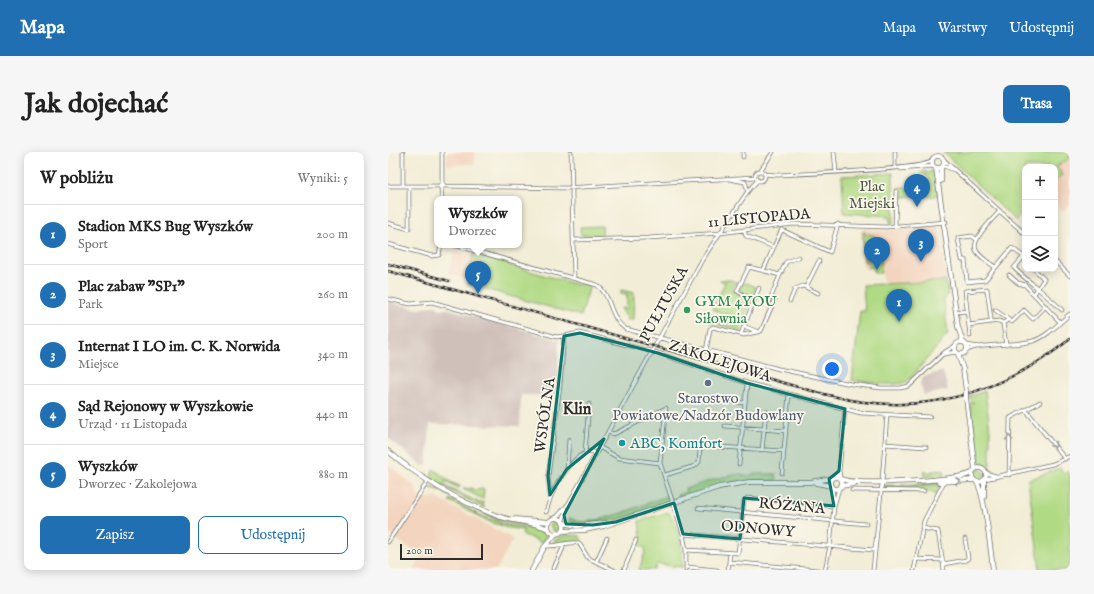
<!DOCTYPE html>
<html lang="pl">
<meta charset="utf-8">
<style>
body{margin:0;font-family:"IM FELL English",serif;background:#f6f6f6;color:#222}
.controls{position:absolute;right:12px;top:12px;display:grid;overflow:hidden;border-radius:8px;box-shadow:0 2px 10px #0003}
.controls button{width:36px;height:36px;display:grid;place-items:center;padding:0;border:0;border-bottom:1px solid #e0e0e0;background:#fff;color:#222;font:20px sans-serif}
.scale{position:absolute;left:12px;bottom:10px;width:83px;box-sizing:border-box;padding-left:4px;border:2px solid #2b2b2b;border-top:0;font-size:11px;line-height:14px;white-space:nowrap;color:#2b2b2b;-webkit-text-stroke:3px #fbf7ec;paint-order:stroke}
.you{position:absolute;left:444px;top:217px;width:14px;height:14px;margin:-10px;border:3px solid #fff;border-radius:50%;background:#1a73e8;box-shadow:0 0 0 6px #1a73e833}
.badge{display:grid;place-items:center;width:26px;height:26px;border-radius:50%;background:#1f6fb2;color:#fff;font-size:13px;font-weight:700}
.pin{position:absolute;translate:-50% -33px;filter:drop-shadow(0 1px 2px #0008)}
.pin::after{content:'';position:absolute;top:21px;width:14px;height:12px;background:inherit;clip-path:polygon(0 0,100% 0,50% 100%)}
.popup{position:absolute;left:46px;top:44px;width:88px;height:52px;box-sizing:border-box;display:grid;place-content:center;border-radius:8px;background:#fff;filter:drop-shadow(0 1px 3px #0005);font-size:13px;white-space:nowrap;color:#767676}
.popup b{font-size:15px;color:#222}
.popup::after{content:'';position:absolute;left:50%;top:100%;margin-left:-8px;border:8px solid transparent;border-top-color:#fff}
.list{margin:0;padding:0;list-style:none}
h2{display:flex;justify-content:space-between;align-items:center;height:52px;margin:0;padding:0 16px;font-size:17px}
h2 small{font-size:13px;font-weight:400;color:#767676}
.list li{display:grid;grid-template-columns:26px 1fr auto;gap:12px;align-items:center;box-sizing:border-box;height:60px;padding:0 16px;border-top:1px solid #e0e0e0}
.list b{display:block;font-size:15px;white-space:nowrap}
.list p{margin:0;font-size:13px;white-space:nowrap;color:#767676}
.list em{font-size:13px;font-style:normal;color:#767676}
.actions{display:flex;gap:8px;padding:12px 16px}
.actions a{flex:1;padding:9px 0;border:1px solid #1f6fb2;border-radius:8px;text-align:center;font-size:14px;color:#1f6fb2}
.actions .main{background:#1f6fb2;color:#fff}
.icon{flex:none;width:22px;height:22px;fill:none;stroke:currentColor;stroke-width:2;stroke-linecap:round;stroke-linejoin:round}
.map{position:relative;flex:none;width:682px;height:418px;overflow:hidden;border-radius:8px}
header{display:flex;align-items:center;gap:24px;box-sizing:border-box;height:56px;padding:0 20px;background:#1f6fb2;color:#fff}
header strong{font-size:19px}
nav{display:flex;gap:22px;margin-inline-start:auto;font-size:14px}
.intro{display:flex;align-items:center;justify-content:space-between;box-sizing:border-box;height:96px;padding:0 24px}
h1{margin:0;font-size:28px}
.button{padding:10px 18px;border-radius:8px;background:#1f6fb2;color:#fff;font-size:14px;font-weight:700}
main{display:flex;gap:24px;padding:0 24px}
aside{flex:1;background:#fff;border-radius:8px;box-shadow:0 2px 10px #0003}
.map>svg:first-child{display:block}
</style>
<header>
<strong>Mapa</strong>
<nav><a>Mapa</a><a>Warstwy</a><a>Udostępnij</a></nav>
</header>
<div class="intro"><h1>Jak dojechać</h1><a class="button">Trasa</a></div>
<main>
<aside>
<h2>W pobliżu<small>Wyniki: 5</small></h2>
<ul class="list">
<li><span class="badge">1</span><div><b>Stadion MKS Bug Wyszków</b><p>Sport</p></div><em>200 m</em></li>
<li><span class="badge">2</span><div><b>Plac zabaw &quot;SP1&quot;</b><p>Park</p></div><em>260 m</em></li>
<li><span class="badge">3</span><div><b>Internat I LO im. C. K. Norwida</b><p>Miejsce</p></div><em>340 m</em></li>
<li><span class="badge">4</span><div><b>Sąd Rejonowy w Wyszkowie</b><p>Urząd · 11 Listopada</p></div><em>440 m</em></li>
<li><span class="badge">5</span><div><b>Wyszków</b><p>Dworzec · Zakolejowa</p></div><em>880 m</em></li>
</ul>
<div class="actions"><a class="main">Zapisz</a><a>Udostępnij</a></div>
</aside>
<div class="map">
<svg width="682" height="418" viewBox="0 0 682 418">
<rect width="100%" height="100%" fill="#fbf7ec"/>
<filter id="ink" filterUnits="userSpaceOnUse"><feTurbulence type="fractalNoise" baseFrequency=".025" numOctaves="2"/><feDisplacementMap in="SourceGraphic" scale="8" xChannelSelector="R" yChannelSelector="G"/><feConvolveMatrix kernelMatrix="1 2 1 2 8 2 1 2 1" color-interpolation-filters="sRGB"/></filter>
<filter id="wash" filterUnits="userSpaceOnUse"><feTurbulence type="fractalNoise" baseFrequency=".012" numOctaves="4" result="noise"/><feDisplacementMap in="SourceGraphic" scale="16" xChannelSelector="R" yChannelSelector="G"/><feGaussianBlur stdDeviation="0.9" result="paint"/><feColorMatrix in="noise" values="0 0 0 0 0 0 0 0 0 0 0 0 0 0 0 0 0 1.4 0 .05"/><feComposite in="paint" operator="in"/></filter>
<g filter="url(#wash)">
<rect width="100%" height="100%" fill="#f2edd6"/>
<path fill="#f3d4be" d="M59,0H87V12L59,13Z
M682,6V53L674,60L667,51V29L673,25L669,14Z
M551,74L558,129L495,132L494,115L475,116L473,77L496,79Z
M67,99L83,102L86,108L82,128L60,122Z
M0,312L29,336V343L34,346H49L125,387L108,418H27L33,404L0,381Z"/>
<path fill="#cfc0ba" d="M0,150L31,157L48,153L51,157H60L171,188L170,229L167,243H133L132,274L42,272L39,313L35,314L0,286Z
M555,219L560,238L536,243L532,231L535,225Z"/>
<path fill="#b1da85" stroke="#6e8258" d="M555,0H682V6L669,14L674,23L667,29V15H637V58L633,60L628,69Z
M538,19V22L543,19L548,22L550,42L547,44H535L534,42L512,46V35H519V39L529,36L531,40L530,36L533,38L540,37L542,34L541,28H539L541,26L534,21H532Z
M505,21L506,71H502L503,68L502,64L456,61L454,24Z
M214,74V83H193L192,75Z
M475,80H477L478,84L480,82L486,83L490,87V103L485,107L478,105V110H476Z
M86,100L122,109L121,113L190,133L193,131L202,133L193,164L79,132Z
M480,108H493V121H486L485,115L480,116Z
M332,128H343L350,131H348L344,138L363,150L356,166L358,167L355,169L353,176L354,177L352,180L351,178L321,170V165L316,161L317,158L332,167L334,166L350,173L353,168L324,157L337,131Z
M558,129L560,142L556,148L560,182L521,228C513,236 476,230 464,228L472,159H477L475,133Z
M359,131L368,135L363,147L350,140L354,132Z
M233,138L246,141L245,168H240L233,156H239V142H233Z
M597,239L602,279V312L600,313L607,321L592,310L582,251H586L582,247V244Z
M672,316L676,321L679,319L682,323V418H652L640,328Z
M552,317V319L556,318V323L536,325L537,318L540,321L544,320V318L545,320L548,318L551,319Z
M585.5 323a5.5 5.5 0 1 1 11 0a5.5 5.5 0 1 1-11 0Z
M45,318H47L64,331L72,334L71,336L57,329V334L92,351L95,350L96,356L46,330L43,324Z
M354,322L355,324H363L364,322H388L389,328L349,329L294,346L289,343L298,340L297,337C316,331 335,323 354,322Z
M549,331L552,333L528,334L527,339H496L494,336L528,334L494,335L497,333Z
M549,333L552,335L547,343L545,340L528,339L530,335Z
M40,335L49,337L107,365L154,375L153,377L109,368L49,337Z
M84,336V338L96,337L95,347L75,337Z
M281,343L284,350L228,368L190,373L184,372L181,367L183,366C196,380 264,349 281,343Z
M62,347L94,364L115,372V374L104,371L61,349Z
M280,360C293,374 293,397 295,415L269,412L267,418H251L258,397L250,392L253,385L251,369Z
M162.5 374a5.5 5.5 0 1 1 11 0a5.5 5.5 0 1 1-11 0Z
M116,372L155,379L158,383L154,391L134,382L135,378L116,375Z
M178,383L192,384L195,393C186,383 174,392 164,394L167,388Z"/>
</g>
<g filter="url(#ink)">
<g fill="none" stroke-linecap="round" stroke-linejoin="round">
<defs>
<path id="minor" d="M183,0L186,126
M355,0V5
M446,0L448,20
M507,0V16
M556,8L637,82
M556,14L566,18
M513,17L546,14
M367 24a5 5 0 1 1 10 0a5 5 0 1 1-10 0Z
M372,19L385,0
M376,22L388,23C411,22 534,18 544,9
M341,27L357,30L360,39
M54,31V0
M0,34H51L53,36L56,33L54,31L51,34
M15,34V0
M56,34L178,36L367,25
M53,36L54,47
M0,71L21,77V34
M507,75L508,39
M356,78L358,84L386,95
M394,78L442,100L450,72
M588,87L584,84L570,86L574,108H577L579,130L597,128L624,96L636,105
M186,88L261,86L332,81L406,72L498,75L558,70
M0,92L44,104L51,103L53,93
M66,93L209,133C224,143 221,167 238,177L391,217L463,232L493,236H512L521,234L557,200L567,194
M637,103L626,116C642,131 659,143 674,158
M667,109L682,124
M607,115C602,111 591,105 588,98C583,87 605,67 612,59
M375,119L394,77
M392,123L398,110L411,105
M621,123L630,131L637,133L672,170
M418,135L431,109
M646,142L656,127L646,117
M0,147L22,152L44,150L169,185L192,181L270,201L359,231L473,261L542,265
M402,149L407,137L415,134L430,141
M607,158L624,170L636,158L645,167L658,154
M568,160L579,159
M615,171L618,193
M581,173L611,169L615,171L620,168
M356,174L370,180
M353,182L371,136
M176,184L172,234L160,324L162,343L163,344C170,329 186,301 204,299L208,302
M582,184L577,139L599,137L603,167
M578,193L592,195
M318,199L322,177L325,175L356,183L373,179L387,147L383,145L392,123L361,115L349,139L366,149
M578,199C590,191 628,194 645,189C659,185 671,171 682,162
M556,202L568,200
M337,249L357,251
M638,258L677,307
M337,274L398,279
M220,280L226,282L278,256
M497,292L538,295
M211,295L231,306L272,311L295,382L298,398V418
M374,298L378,259
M197,301L201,252
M272,311L278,256
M351,312L359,231
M179,317L181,287
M394,321L401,242
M598,321L608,324
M277,323L307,314L311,310L312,298L316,294L396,299
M621,323L622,266L652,250
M447,325L451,319
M452,326L451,319L457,257
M597,327L665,312L682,304
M494,329L499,263
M444,335L446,352
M464,338L536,339
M310,356L478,372
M158,360L163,344
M169,365L181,351L314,108L360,39L370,28
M175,368L178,357
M534,376L550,379L556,418
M295,382L487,398
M0,390L40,329
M157,394C173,395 176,389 191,391L200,406L226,418
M298,398L350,401L356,349L359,346L446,354
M529,407L554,408
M208,410L219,386
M341,410L430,418
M555,412L578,408L580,406L577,387
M299,415L329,418
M165,418L175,396V392
M236,418L248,388
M340,418L342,401
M437,418L442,394L446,354L451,336
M485,418L494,331
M526,418L536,369L556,330"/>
<path id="major" d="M544 10a6 6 0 1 1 12 0a6 6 0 1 1-12 0Z
M548,16L570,175L575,190
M553,16V29
M567 196a6 6 0 1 1 12 0a6 6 0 1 1-12 0Z
M570,202L575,217L578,239
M578,246L587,317
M0,299C32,326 68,348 107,363C123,370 146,369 160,377
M584 323a7 7 0 1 1 14 0a7 7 0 1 1-14 0Z
M442 331a6 6 0 1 1 12 0a6 6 0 1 1-12 0Z
M453,327C467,334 570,329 584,321
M596,329V345
M551,330L585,328
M428,331L443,334
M589,331C597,342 603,401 605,418
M453,334L466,332
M160 374a8 8 0 1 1 16 0a8 8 0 1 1-16 0Z
M127,367L161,370
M176,371L189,374L217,371
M175,379L197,378L216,374L331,335L361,330H422L444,326
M144,418L157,394L168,382"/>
</defs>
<use href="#minor" stroke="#716f67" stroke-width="4.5"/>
<use href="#major" stroke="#716f67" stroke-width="5.5"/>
<use href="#minor" stroke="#fff" stroke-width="3"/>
<use href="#major" stroke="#fff" stroke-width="4"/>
<defs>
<path id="rail" d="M0,112L61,129
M0,119L417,237C437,242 456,248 476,250C552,260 624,234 682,187"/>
</defs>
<use href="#rail" stroke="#2b2b2b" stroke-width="2.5"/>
<use href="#rail" stroke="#fbf7ec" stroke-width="1" stroke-dasharray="3" stroke-linecap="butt"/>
<defs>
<path id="major-bridge" d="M578,239V246"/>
</defs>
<use href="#major-bridge" stroke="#716f67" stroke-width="5.5" stroke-linecap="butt"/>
<use href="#major-bridge" stroke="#fff" stroke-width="4"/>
</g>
<defs><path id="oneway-chevron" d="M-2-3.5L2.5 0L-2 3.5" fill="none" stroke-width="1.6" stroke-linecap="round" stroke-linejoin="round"/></defs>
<g stroke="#a0a0a0">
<use href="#oneway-chevron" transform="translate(621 286) rotate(-90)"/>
<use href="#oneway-chevron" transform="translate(666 293) rotate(51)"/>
<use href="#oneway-chevron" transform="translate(570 329) rotate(-6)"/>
</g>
</g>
<path fill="#0f766e" fill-opacity="0.2" stroke="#0f766e" stroke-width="3" stroke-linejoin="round" d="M192,181L270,201L359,231L457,257L451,319L441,327L446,354L356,346L352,387L295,382L286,351L228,370L205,373L178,372L176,363L216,287L179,317L162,343L160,324L176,184Z"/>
<circle fill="#2e9e5b" stroke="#fbf7ec" stroke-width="1.5" cx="299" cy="158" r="4"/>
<circle fill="#5c6f8a" stroke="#fbf7ec" stroke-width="1.5" cx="320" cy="231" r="4"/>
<circle fill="#0f9aa8" stroke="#fbf7ec" stroke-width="1.5" cx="234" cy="291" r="4"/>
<g text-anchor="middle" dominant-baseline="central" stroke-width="3.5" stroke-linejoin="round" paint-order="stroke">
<g font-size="15" fill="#4c5742" stroke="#fbf7ec">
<text x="484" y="34">Plac<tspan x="484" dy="17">Miejski</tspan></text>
</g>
<g font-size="15" fill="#2b2b2b" stroke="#fbf7ec">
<text transform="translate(371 66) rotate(-5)">11 LISTOPADA</text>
<text transform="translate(276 152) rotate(-61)">PUŁTUSKA</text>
<text transform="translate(332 209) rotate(18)">ZAKOLEJOWA</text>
<text transform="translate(157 263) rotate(-82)">WSPÓLNA</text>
<text transform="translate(404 354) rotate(5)">RÓŻANA</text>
<text transform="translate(370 377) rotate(5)">ODNOWY</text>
</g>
<g font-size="15" fill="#27864d" stroke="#fbf7ec" text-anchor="start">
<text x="307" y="149">GYM 4YOU<tspan x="307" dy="17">Siłownia</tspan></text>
</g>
<g font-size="15" fill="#4e5e75" stroke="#fbf7ec">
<text x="320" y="246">Starostwo<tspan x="320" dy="17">Powiatowe/Nadzór Budowlany</tspan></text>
</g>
<g font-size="15" fill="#0d838f" stroke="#fbf7ec" text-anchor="start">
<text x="242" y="291">ABC, Komfort</text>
</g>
<g font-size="16" font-weight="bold" fill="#2b2b2b" stroke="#fbf7ec">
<text x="189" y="258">Klin</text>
</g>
</g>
</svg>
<div class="controls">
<button>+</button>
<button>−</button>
<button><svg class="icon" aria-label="layers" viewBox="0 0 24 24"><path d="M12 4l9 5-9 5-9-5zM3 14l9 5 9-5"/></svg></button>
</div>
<div class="scale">200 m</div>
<div class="you"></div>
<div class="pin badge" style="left:511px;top:170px">1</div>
<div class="pin badge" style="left:489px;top:118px">2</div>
<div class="pin badge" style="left:533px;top:110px">3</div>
<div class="pin badge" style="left:529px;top:55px">4</div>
<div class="pin badge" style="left:90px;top:142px">5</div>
<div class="popup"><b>Wyszków</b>Dworzec</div>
</div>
</main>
